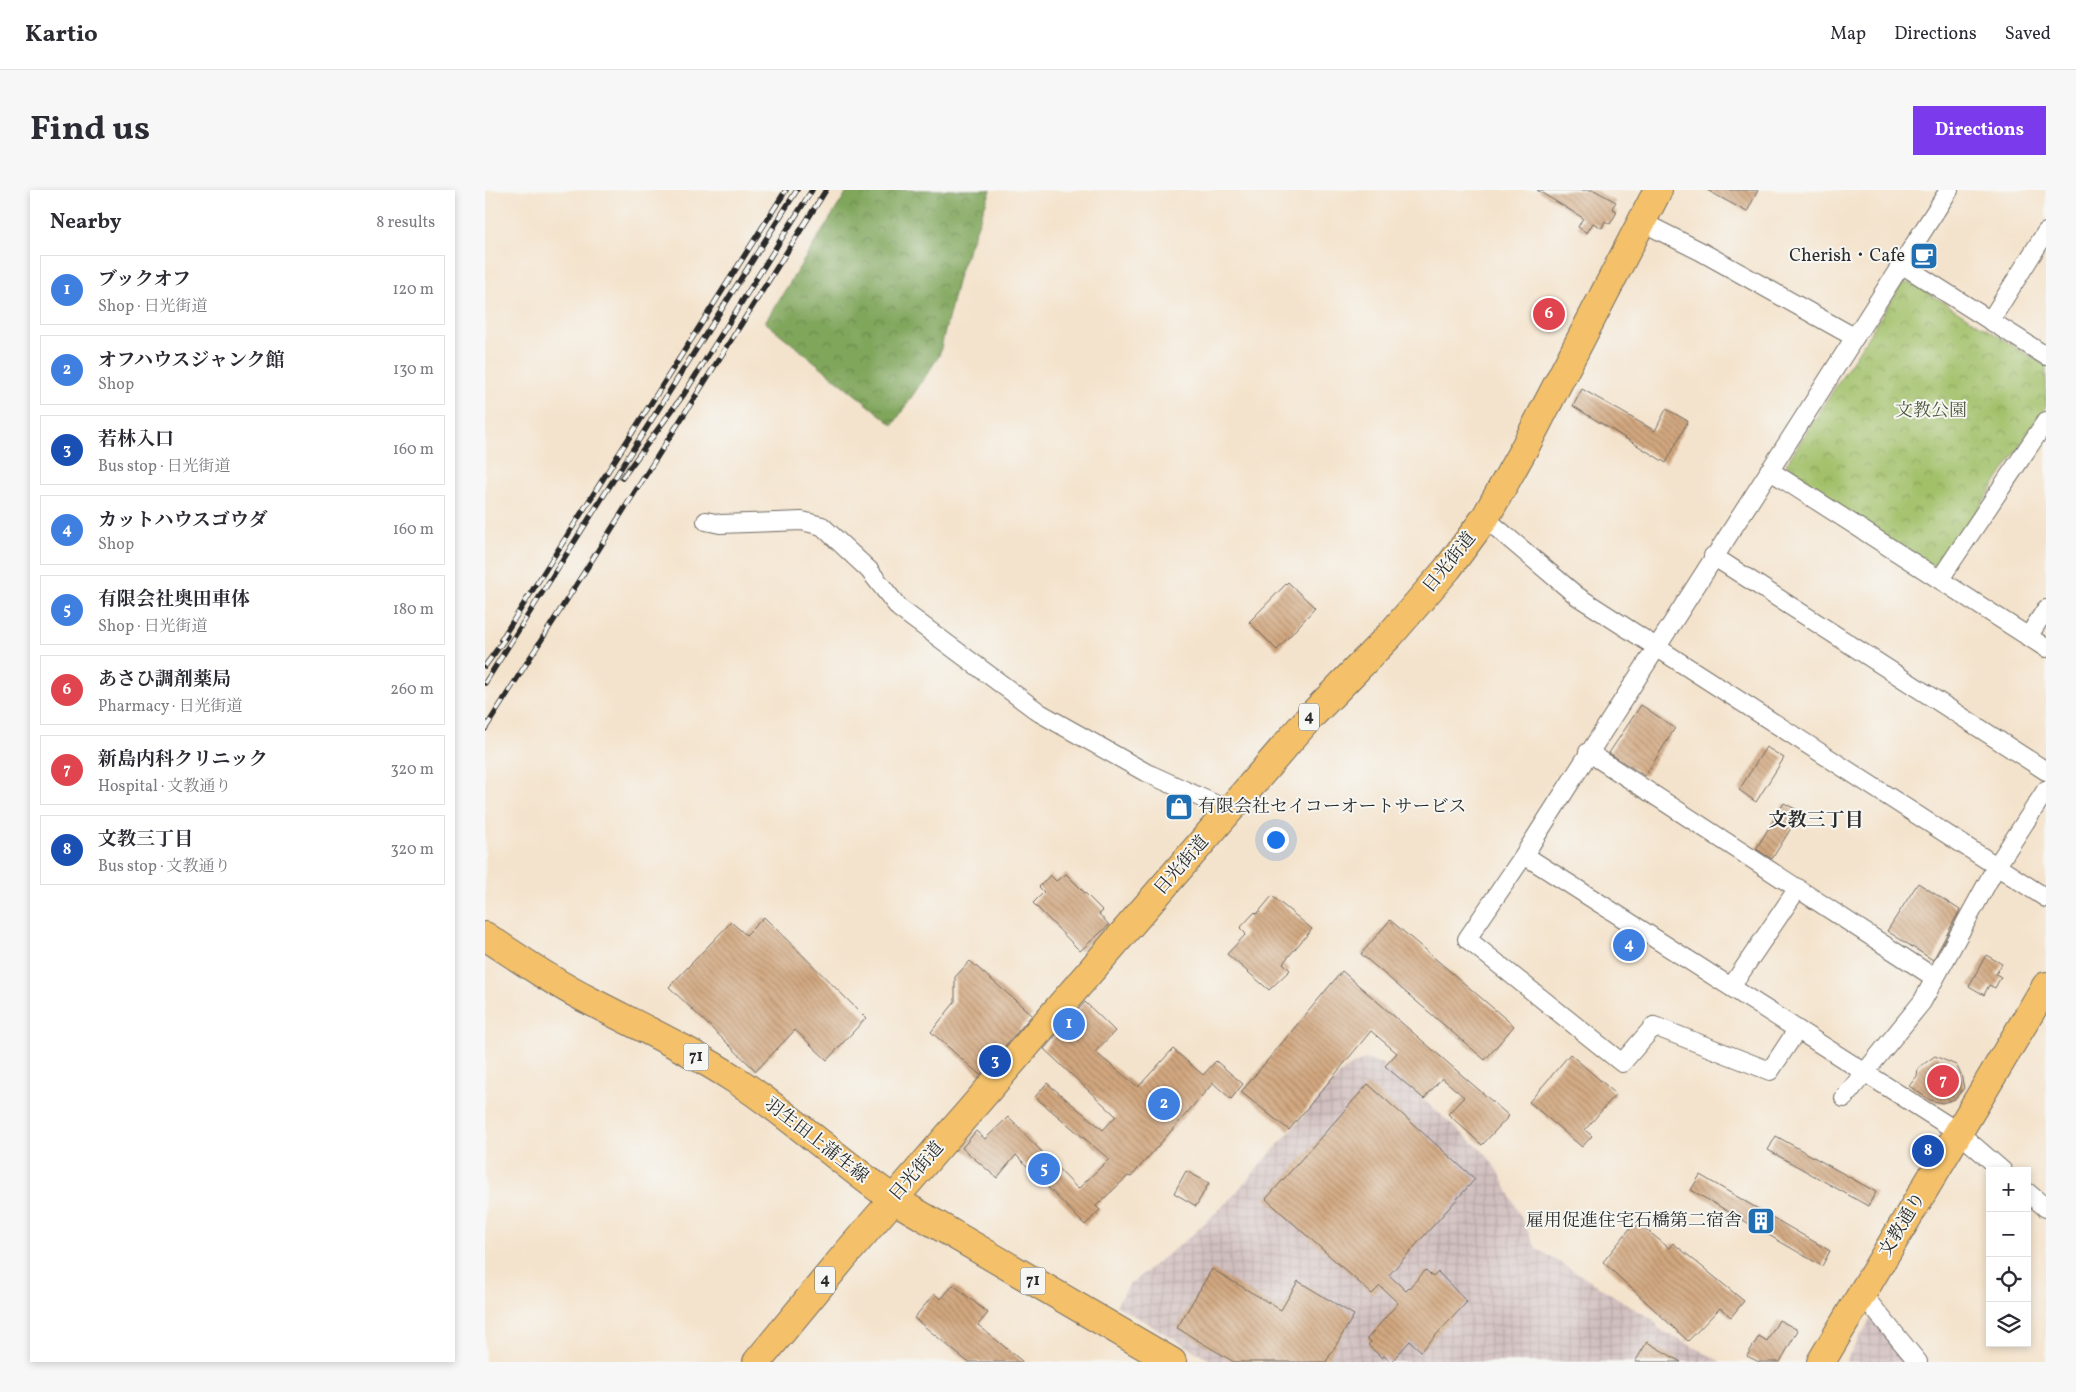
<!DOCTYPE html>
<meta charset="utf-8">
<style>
body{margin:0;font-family:Vollkorn,"Noto Serif JP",serif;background:#f7f7f7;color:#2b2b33}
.controls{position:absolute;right:15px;bottom:15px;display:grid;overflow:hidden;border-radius:0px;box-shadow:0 2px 8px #0003}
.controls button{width:45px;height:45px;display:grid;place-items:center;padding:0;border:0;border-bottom:1px solid #e1e1e2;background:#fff;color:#2b2b33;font:25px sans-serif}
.you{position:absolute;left:790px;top:649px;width:18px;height:18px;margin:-12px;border:4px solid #fff;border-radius:50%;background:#1a73e8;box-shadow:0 0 0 8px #1a73e833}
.badge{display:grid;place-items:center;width:32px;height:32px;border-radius:50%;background:#7c3aed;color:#fff;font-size:16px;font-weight:700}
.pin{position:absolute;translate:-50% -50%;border:2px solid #fff;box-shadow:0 1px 5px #0006}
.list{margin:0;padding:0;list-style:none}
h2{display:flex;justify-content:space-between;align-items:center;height:65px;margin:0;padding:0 20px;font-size:21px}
h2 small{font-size:16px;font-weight:400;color:#7c7c81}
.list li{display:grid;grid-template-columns:32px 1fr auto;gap:15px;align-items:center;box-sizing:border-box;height:70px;margin:0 10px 10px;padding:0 10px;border:1px solid #e1e1e2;border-radius:0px}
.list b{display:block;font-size:19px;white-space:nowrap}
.list p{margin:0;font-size:16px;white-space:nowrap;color:#7c7c81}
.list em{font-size:16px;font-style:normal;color:#7c7c81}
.icon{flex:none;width:28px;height:28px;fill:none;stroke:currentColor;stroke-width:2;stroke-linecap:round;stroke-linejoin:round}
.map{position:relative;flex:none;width:1561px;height:1172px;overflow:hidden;border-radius:0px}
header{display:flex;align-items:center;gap:30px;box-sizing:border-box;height:70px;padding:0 25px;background:#fff;border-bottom:1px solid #e1e1e2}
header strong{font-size:24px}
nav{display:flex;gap:28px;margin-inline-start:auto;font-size:18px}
.intro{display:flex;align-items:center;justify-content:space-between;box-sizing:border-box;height:120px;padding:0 30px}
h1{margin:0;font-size:35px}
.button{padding:12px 22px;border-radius:0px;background:#7c3aed;color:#fff;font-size:18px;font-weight:700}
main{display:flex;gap:30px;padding:0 30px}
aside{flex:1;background:#fff;border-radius:0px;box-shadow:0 2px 8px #0003}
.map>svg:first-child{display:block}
</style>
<header>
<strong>Kartio</strong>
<nav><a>Map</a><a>Directions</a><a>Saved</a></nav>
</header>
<div class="intro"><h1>Find us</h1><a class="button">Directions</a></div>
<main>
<aside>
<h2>Nearby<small>8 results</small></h2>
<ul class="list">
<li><span class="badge" style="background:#3f7fe0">1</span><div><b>ブックオフ</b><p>Shop · 日光街道</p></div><em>120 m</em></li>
<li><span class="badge" style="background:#3f7fe0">2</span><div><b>オフハウスジャンク館</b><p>Shop</p></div><em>130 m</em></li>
<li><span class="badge" style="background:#1a4fb4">3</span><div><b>若林入口</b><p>Bus stop · 日光街道</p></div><em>160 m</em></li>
<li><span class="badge" style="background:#3f7fe0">4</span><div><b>カットハウスゴウダ</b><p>Shop</p></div><em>160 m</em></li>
<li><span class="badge" style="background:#3f7fe0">5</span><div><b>有限会社奥田車体</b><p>Shop · 日光街道</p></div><em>180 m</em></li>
<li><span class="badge" style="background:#e0444e">6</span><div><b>あさひ調剤薬局</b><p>Pharmacy · 日光街道</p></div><em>260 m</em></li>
<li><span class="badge" style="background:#e0444e">7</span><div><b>新島内科クリニック</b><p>Hospital · 文教通り</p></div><em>320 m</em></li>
<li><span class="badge" style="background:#1a4fb4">8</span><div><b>文教三丁目</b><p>Bus stop · 文教通り</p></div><em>320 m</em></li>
</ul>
</aside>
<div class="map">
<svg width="1561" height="1172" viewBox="0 0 1561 1172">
<defs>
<pattern id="industrial-grid" width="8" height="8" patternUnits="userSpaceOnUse" patternTransform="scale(1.25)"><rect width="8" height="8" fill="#d1bfbf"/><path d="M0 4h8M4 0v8" fill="none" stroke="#b4a4a4"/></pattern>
<pattern id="forest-crowns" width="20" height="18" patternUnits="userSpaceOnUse" patternTransform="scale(1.25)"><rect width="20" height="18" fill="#80a65c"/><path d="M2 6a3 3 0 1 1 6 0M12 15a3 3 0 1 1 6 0" fill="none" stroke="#69874c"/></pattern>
<pattern id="park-crowns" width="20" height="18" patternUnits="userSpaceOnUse" patternTransform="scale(1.25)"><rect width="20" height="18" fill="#a1c067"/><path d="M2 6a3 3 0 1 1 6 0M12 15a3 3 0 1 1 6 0" fill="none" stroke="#839c55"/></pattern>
<pattern id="building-back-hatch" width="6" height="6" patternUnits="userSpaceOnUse" patternTransform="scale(1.25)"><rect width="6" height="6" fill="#d2a77f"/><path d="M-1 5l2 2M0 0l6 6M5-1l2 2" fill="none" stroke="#ab8868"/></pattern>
</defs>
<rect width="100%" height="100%" fill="#f6f6f2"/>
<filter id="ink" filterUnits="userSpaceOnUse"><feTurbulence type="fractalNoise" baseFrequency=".02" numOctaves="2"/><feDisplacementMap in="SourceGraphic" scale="10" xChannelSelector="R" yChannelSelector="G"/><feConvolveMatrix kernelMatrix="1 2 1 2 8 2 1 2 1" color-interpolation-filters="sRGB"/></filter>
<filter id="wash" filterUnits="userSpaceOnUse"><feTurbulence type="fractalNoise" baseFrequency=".0096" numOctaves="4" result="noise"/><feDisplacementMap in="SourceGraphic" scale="20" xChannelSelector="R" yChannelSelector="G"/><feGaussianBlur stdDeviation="1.12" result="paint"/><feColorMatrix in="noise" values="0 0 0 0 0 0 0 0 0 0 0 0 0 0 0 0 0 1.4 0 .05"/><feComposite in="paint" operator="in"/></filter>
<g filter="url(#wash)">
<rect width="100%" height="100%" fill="#f4e3cc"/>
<path fill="url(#industrial-grid)" d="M879,869L896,873L1001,964L1016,986L1051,1058L1170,1131L1174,1139L1237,1172H728L631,1115L645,1094L707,1045L747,1007L859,880Z
M1388,1125L1424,1172H1360Z"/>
<path fill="url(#forest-crowns)" stroke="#566844" d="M363,0H506L474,84L454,166L408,235L280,132Z"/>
<path fill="url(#park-crowns)" stroke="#667649" d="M1427,93L1561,176V216L1457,375H1444L1304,283L1301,274L1417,94Z"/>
<g id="blocks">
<path fill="url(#building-back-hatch)" d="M1052,0H1109L1131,12L1127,18L1132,22L1125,34L1120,31L1117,38L1108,33L1102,43L1093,37L1098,28Z
M1222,0H1273L1262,22Z
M1097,199L1170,241L1181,219L1203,231L1181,273L1088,216Z
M803,392L830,418L792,460L764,432Z
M1156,515L1190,538L1160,586L1124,563Z
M1281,557L1299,568L1271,612L1254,600Z
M1299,613L1316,622L1287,669L1271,659Z
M581,684L618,721L614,724L624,735L595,761L548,713L559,702L554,697L565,685L571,691Z
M1433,693L1475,720L1448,770L1402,741Z
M787,706L827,739L798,773L805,780L784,800L742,764L761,744L755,738L770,722L772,724Z
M279,727L381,828L342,870L310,840L271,881L184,797L246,732L261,745Z
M905,730L1029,836L1000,870L876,764Z
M1501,765L1517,774L1511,784L1516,787L1510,798L1504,795L1499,805L1484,796Z
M485,771L547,825L495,885L446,842L470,812V787Z
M857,781L1024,926L997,955L963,924L979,907L957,888L939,909L900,876L912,863L886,841L804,940L756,902Z
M600,812L630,841L610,862L653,897L688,859L718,885L731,871L758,894L746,909L728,893L646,987L643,986L611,1016L615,1020L600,1035L531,965L512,988L477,958L491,941L500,949L523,927L593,999L624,969L550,907L562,893L618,940L631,926L559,859Z
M1085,864L1131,904L1100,940L1107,946L1097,957L1044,912Z
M1450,866L1471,875L1476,884L1479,898L1470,909L1457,913L1445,910L1424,896L1432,886L1433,878Z
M883,894L990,989L904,1085L921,1101L941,1080L948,1087L953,1082L982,1112L936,1161L925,1151L906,1172L899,1166L897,1168L883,1155L886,1152L882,1149L913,1113L895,1096L887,1104L781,1009Z
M1291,946L1391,1002L1383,1016L1283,960Z
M701,981L724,993L711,1016L689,1003Z
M1215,985L1345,1061L1337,1076L1206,1000Z
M1151,1031L1184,1058L1188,1053L1259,1111L1246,1127L1235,1118L1203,1151L1118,1072Z
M727,1079L796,1120L813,1091L869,1125L841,1172H749L692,1138Z
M468,1095L503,1123L493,1135L538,1172H483L429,1128L449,1104L456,1109Z
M1294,1130L1313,1140L1295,1172H1274L1262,1166L1274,1146L1282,1151Z
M1162,1152L1196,1172H1150Z"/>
</g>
</g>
<g filter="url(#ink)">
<use href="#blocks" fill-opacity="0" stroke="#716b63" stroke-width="1"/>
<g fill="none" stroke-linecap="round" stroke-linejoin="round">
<defs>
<path id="minor" d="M1157,32L1215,61L1369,147
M1416,74L1561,166
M1505,131L1561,42
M1284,280L1561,458
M1000,328L1092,406L1561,708
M221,331L235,334L317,331L337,336L384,380L414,418L555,523L660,582L745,621
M1228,366L1561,581
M1455,389L1561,231
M1543,447L1561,419
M1103,562L1450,788
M1039,665L1473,942L1518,981
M1246,797L1313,698
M1312,840L1285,881L1169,836L1137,873L982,749L1039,665L1464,0
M1359,908L1437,812L1511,677L1561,600
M1542,1002L1561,1018
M1377,1104L1433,1172"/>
<path id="primary" d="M0,746C35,769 69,793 107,812C155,837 205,860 251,890C306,926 354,971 408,1009L687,1172
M1336,1172L1561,796"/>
<path id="trunk" d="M272,1172L362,1063L825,527L905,445L963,378L1000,328L1041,255L1173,0"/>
</defs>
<use href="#minor" stroke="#716b63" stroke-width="20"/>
<use href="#primary" stroke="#716b63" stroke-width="30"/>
<use href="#trunk" stroke="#716b63" stroke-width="30"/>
<use href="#minor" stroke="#fff" stroke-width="18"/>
<use href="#primary" stroke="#f4c16a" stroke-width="28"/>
<use href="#trunk" stroke="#f4c16a" stroke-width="28"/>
<defs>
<path id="rail" d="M137,288L199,204L327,0
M16,450L301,0
M0,476L22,446
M0,493L312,0
M0,539L341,0"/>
</defs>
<use href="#rail" stroke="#2b2b2b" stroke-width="5.5"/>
<use href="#rail" stroke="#f6f6f2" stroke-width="4" stroke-dasharray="11" stroke-linecap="butt"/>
</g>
</g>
<defs>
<symbol id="cafe-square" viewBox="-11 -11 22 22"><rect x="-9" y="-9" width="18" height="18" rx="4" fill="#1f6fb2" stroke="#f6f6f2"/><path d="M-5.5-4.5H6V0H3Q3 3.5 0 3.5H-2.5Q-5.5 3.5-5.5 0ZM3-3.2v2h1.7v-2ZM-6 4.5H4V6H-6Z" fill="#fff"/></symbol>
<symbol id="shop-square" viewBox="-11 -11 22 22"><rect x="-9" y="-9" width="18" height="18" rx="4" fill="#1f6fb2" stroke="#f6f6f2"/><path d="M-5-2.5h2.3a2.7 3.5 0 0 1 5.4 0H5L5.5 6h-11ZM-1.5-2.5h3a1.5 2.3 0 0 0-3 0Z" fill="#fff"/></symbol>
<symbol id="building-square" viewBox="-11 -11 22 22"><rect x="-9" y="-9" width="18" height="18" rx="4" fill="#1f6fb2" stroke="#f6f6f2"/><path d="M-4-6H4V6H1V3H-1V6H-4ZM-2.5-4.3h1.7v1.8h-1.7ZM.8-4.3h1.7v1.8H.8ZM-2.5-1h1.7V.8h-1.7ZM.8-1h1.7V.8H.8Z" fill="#fff"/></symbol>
</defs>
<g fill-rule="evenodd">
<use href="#cafe-square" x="1423" y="50" width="32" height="32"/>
<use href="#shop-square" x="678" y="601" width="32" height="32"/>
<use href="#building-square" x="1260" y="1015" width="32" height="32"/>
</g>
<g text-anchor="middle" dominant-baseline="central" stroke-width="4" stroke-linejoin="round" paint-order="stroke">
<g fill="#f6f6f2" stroke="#686867" stroke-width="1">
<rect x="814" y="513.5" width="20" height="27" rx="4"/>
<rect x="198.5" y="853.5" width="25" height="27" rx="4"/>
<rect x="330" y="1076.5" width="20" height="27" rx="4"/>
<rect x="535.5" y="1077.5" width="25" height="27" rx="4"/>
</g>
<g font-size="16" font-weight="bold" fill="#2b2b2b">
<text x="824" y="527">4</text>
<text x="211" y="867">71</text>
<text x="340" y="1090">4</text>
<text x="548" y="1091">71</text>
</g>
<g font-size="18" fill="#2b2b2b" stroke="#f6f6f2" text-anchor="end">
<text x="1420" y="66">Cherish・Cafe</text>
<text x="713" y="617" text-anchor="start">有限会社セイコーオートサービス</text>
<text x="1257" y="1031">雇用促進住宅石橋第二宿舎</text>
</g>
<g font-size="18" fill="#4e583d" stroke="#f6f6f2">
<text x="1446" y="221">文教公園</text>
</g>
<g font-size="18" fill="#2b2b2b" stroke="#f6f6f2">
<text transform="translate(965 373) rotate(-51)">日光街道</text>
<text transform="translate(697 676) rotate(-49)">日光街道</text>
<text transform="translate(331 951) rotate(38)">羽生田上蒲生線</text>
<text transform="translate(432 982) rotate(-49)">日光街道</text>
<text transform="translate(1418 1035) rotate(-59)">文教通り</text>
</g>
<g font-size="19" font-weight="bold" fill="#2b2b2b" stroke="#f6f6f2">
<text x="1331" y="631">文教三丁目</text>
</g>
</g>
</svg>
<div class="controls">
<button>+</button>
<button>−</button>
<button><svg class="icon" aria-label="locate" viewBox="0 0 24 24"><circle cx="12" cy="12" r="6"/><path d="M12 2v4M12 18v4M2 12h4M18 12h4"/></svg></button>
<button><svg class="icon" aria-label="layers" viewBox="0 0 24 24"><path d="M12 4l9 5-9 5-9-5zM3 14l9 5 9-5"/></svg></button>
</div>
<div class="you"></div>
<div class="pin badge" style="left:584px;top:834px;background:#3f7fe0">1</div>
<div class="pin badge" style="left:679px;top:914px;background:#3f7fe0">2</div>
<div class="pin badge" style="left:510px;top:871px;background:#1a4fb4">3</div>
<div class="pin badge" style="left:1144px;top:755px;background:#3f7fe0">4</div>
<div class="pin badge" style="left:559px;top:979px;background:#3f7fe0">5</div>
<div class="pin badge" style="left:1064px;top:124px;background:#e0444e">6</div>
<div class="pin badge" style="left:1458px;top:891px;background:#e0444e">7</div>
<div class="pin badge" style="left:1443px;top:961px;background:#1a4fb4">8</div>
</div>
</main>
